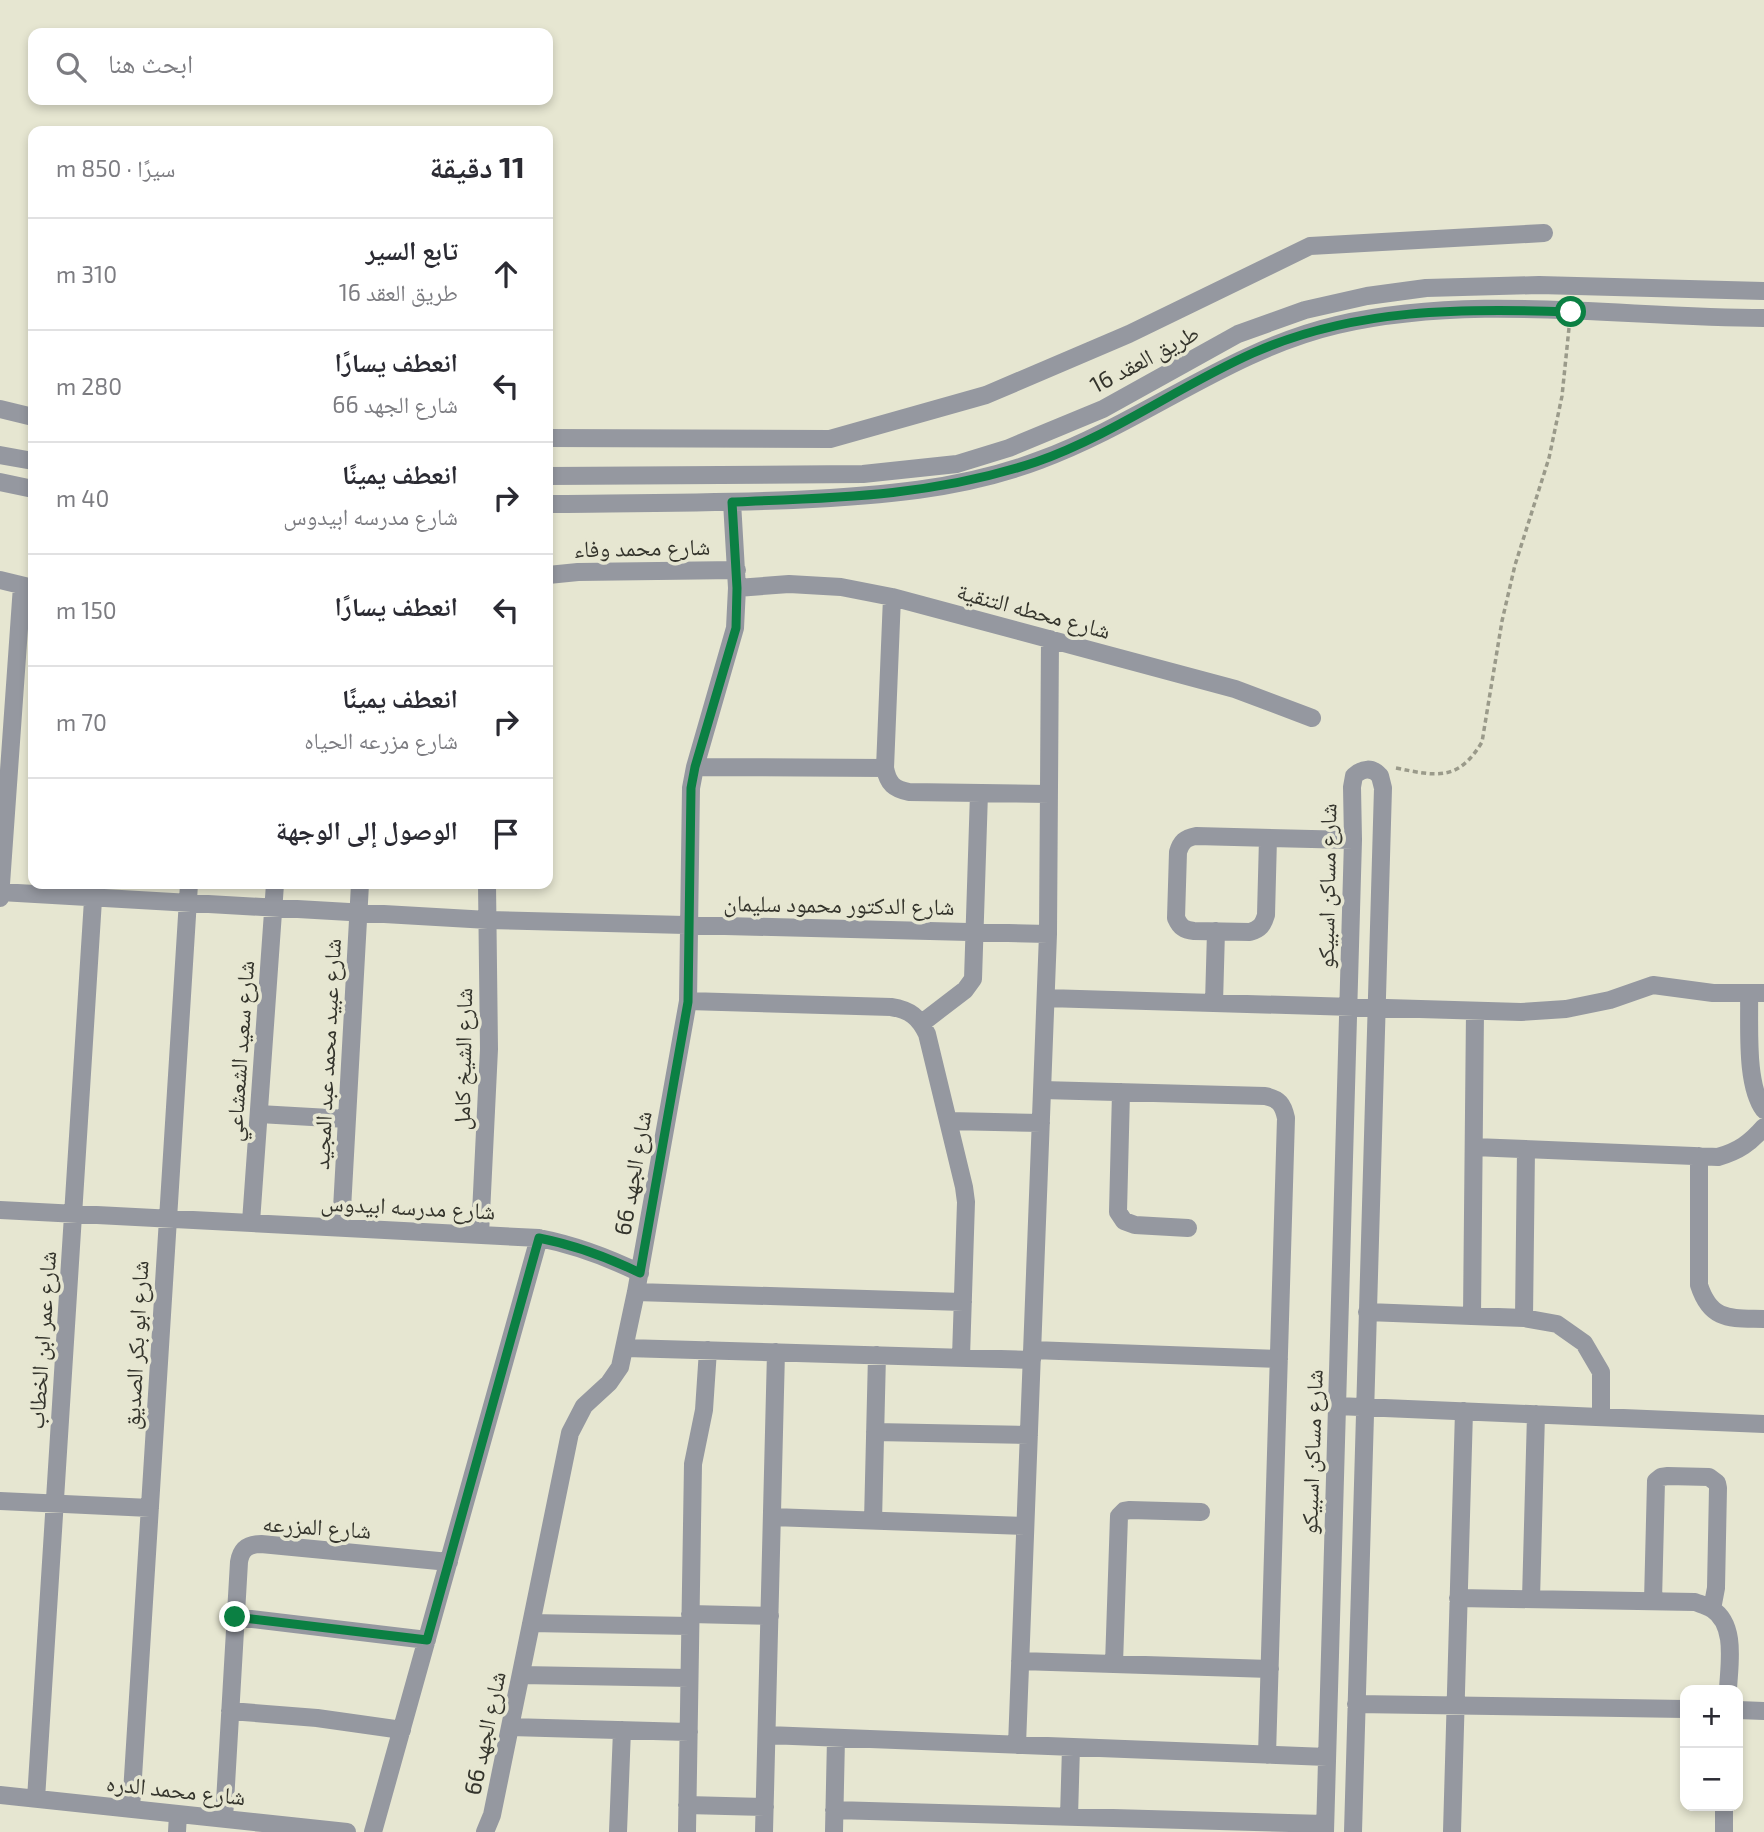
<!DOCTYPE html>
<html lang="ar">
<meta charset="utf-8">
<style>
body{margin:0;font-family:"Exo 2","Noto Naskh Arabic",sans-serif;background:#f7f7f7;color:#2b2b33;direction:rtl}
.controls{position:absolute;right:21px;bottom:21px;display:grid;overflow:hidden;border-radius:14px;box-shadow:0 4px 10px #0003}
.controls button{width:63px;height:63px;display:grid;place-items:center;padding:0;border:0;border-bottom:2px solid #e1e1e2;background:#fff;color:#2b2b33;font:35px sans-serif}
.stop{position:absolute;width:21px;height:21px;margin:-16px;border:5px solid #0b8043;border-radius:50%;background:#fff}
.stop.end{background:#0b8043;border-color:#fff;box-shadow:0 2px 7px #0008}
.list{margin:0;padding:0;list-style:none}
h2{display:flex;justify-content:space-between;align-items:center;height:91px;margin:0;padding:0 28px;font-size:30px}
h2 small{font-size:23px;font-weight:400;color:#7c7c81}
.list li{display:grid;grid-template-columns:46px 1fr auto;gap:21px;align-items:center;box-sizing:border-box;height:112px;padding:0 28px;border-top:2px solid #e1e1e2}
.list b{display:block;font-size:26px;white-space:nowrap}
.list p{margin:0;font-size:23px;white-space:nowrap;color:#7c7c81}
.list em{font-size:23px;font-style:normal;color:#7c7c81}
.icon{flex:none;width:38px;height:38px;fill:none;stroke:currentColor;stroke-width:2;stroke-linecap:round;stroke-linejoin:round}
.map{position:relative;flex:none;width:1764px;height:1832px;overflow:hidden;direction:ltr}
.search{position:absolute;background:#fff;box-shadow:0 4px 10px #0003;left:28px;top:28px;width:525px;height:77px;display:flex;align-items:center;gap:18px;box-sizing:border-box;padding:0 24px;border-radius:14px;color:#7c7c81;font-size:26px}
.panel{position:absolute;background:#fff;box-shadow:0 4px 10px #0003;left:28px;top:126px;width:525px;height:763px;border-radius:14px;direction:rtl}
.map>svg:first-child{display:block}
</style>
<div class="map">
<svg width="1764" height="1832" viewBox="0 0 1764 1832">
<rect width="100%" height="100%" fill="#e6e6d1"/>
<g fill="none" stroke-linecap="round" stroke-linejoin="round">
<path stroke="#9a9a8a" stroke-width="3.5" stroke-dasharray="5 3.5" stroke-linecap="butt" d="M1396,768C1436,776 1458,782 1482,742L1502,621L1515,565L1549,458L1562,396L1569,328"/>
<path stroke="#9598a0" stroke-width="18" d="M0,409L33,417
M548,438L830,439L986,395L1129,334L1310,246L1544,233
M0,455L33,461
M548,476L863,474L957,464L1009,448L1103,409L1238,334L1305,310L1367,296L1426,288L1539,285L1764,291
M0,482L33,489
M548,504C630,503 711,503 793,500C877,496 961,490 1040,460C1143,422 1230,350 1337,325C1476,293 1623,318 1764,318
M548,575L578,572L737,570
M0,580L33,588
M737,588L789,584L841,587L892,597L1235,689L1312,718
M892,597L885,768C888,784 894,789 909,792L1049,794
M695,767L885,768
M1268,838L1266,915C1263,925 1260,929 1250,932L1194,931C1184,930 1180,927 1176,918L1178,852C1181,842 1185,838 1196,836L1353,840
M0,892L488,920L1048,934
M0,898L22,586
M1749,993C1750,1026 1745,1084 1764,1110
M1046,998L1521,1012L1566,1009L1610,1000L1653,985L1713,993H1764
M688,1001L891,1007C910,1010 919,1017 927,1034L964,1187L966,1202L961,1357
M1214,1003L1216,931
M922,1023L965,990L973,979L979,793
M1042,1090L1265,1096C1279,1099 1283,1104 1286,1118L1267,1755
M1121,1092L1118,1212L1124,1221L1135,1225L1188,1228
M259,1114L347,1119
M948,1121L1041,1123
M1474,1147L1718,1157C1739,1151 1750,1143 1764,1127
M1699,1156V1285C1711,1322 1731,1318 1764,1319
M0,1210L539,1238C575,1245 607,1257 640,1273
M251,1222L275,884
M341,1227L360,884
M480,1234L489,1049L487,884
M636,1292L963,1302
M1367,1312L1524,1318L1557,1324L1584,1343L1601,1372V1417
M1472,1316L1475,1011
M1524,1318L1526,1149
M626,1348L1032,1360
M1032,1350L1279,1359
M1337,1406L1764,1424
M875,1432L1029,1435
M0,1501L150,1508
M772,1517L1025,1526
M873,1521L877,1355
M1458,1598L1695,1602C1700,1604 1707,1606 1712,1609C1737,1625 1729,1665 1728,1690
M1531,1599L1536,1414
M1653,1601L1656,1481L1661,1477L1668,1476L1709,1477L1717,1483L1718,1488L1716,1588L1712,1609
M690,1614L770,1616
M235,1617L427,1640
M531,1623L690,1626
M1020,1661L1270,1669
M1114,1664L1119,1516L1124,1511L1130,1510L1201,1512
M521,1675L689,1678
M1356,1704L1685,1709
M1738,1710L1764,1711
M230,1711L317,1718L402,1730
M510,1727L689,1732
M767,1735L1327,1757
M1017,1745L1048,934L1050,639
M0,1795L347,1832
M36,1799L94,884
M687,1805L765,1807
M131,1809L189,884
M834,1810L1325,1824
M1069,1817L1071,1747
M224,1819L239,1562C241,1549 248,1544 261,1544L449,1562
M177,1832L178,1814
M373,1832L539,1238
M485,1832L492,1815L570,1433L584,1406L609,1383L620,1367L636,1292L688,1001L691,788L695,767L735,628L737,588L732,502
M618,1832L622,1730
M687,1832L693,1464L704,1410L708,1350
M764,1832L776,1352
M834,1832L836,1738
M1325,1832L1353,840L1352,787L1354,776C1363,768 1372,767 1380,776L1383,788L1353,1832
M1452,1832L1464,1411
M1724,1832V1806"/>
</g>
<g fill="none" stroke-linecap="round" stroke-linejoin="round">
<path stroke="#0b8043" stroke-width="9" d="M235,1617L427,1640L539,1238C575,1245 607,1257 640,1273L688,1002L691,788L695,767L736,628L737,588L732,502C838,498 934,496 1036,462C1113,435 1179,386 1253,353C1354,308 1463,308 1571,312"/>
</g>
<g text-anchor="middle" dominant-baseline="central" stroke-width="7" stroke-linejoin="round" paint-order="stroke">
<g font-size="23" fill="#34342c" stroke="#e6e6d1">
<text transform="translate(1144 358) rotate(-28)">طريق العقد 16</text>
<text transform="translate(642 547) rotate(-1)">شارع محمد وفاء</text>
<text transform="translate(1034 610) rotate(15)">شارع محطه التنقية</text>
<text transform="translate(1326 886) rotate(-89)">شارع مساكن اسبيكو</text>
<text transform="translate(839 904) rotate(1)">شارع الدكتور محمود سليمان</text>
<text transform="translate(239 1051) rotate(-86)">شارع سعيد الشعشاعي</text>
<text transform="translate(326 1054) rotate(-87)">شارع عبيد محمد عبد المجيد</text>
<text transform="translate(462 1059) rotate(-89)">شارع الشيخ كامل</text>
<text transform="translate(632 1173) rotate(-80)">شارع الجهد 66</text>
<text transform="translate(408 1206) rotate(3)">شارع مدرسه ابيدوس</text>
<text transform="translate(41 1340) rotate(-86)">شارع عمر ابن الخطاب</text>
<text transform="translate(135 1345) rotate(-87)">شارع ابو بكر الصديق</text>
<text transform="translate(1311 1452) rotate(-88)">شارع مساكن اسبيكو</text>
<text transform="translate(317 1526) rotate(4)">شارع المزرعه</text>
<text transform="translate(484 1733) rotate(-78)">شارع الجهد 66</text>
<text transform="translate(176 1789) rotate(6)">شارع محمد الدره</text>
</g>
</g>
</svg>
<div class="controls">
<button>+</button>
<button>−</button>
</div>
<div class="stop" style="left:1571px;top:312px"></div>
<div class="stop end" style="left:235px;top:1617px"></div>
<div class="search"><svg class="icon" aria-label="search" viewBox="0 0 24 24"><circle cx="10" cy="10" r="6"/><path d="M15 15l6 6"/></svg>ابحث هنا</div>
<section class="panel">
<h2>11 دقيقة<small>سيرًا · 850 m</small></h2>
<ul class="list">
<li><svg class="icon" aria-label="ahead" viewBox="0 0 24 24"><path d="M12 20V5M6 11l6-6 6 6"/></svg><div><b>تابع السير</b><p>طريق العقد 16</p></div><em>310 m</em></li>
<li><svg class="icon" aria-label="left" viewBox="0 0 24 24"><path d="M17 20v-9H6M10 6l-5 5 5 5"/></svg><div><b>انعطف يسارًا</b><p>شارع الجهد 66</p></div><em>280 m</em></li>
<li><svg class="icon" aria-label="right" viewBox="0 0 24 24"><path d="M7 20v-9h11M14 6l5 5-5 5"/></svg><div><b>انعطف يمينًا</b><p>شارع مدرسه ابيدوس</p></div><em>40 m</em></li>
<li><svg class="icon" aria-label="left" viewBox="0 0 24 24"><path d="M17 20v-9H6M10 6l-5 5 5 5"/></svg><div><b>انعطف يسارًا</b></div><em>150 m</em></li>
<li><svg class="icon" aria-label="right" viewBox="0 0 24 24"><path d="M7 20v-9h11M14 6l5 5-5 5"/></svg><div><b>انعطف يمينًا</b><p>شارع مزرعه الحياه</p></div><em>70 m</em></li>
<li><svg class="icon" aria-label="arrive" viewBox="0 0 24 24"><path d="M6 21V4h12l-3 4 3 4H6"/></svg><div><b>الوصول إلى الوجهة</b></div></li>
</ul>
</section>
</div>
